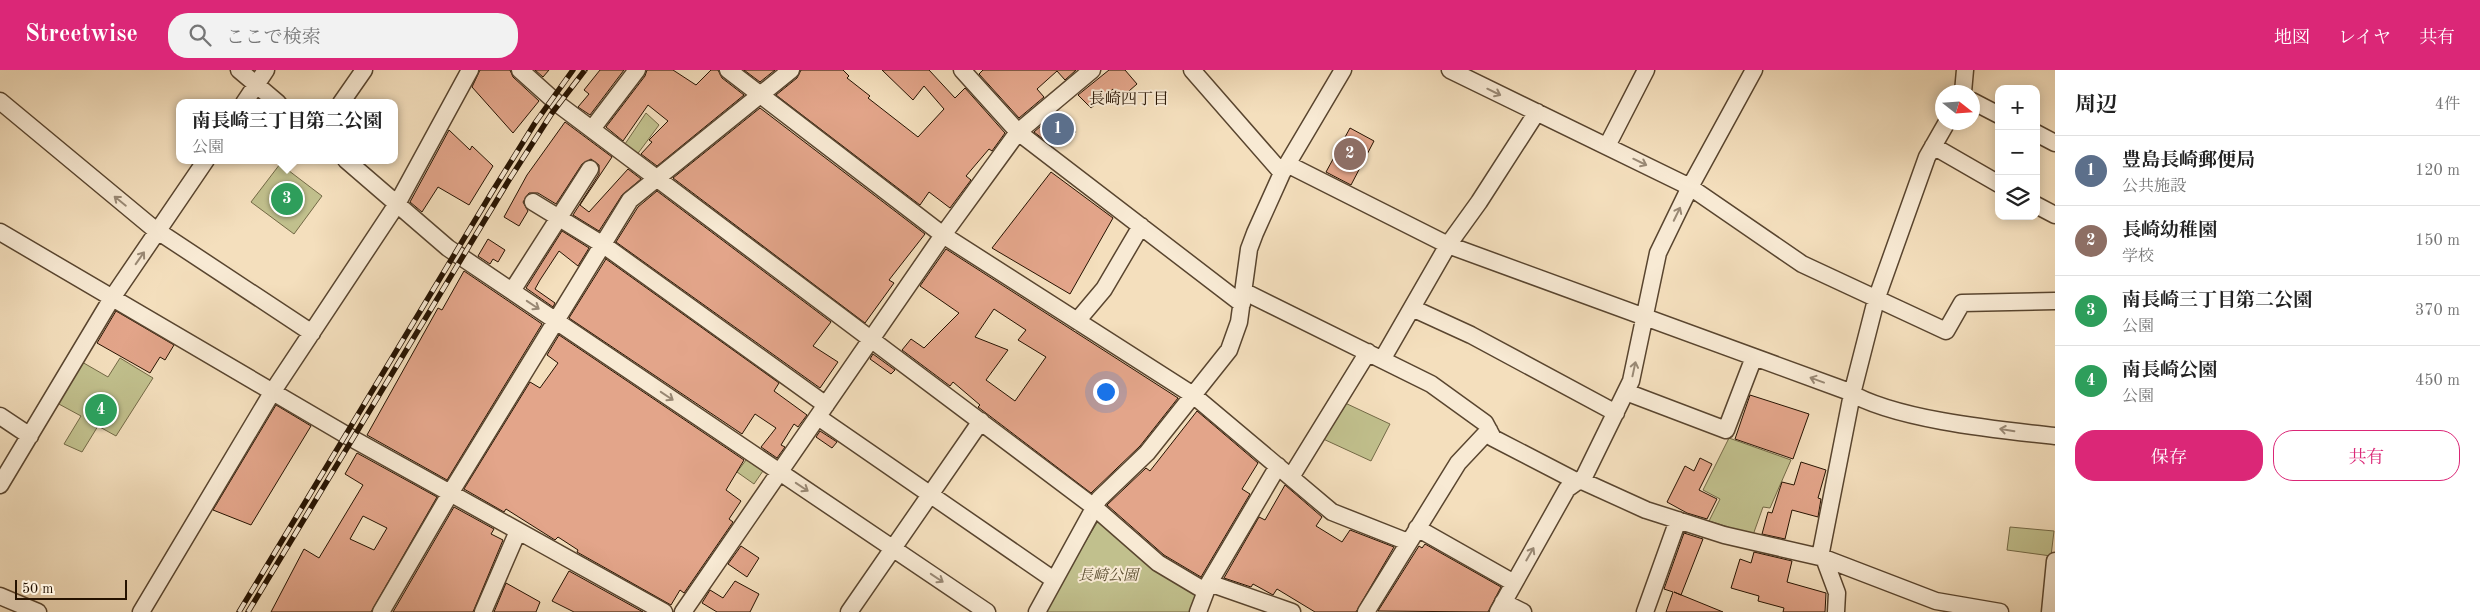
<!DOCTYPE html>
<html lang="ja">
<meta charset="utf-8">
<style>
body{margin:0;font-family:"Old Standard TT","Noto Serif JP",serif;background:#f2f2f2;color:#222}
.controls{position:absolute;right:15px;top:15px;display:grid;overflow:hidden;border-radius:10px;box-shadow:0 2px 12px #0003}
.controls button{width:45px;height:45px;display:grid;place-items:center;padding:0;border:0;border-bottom:1px solid #e0e0e0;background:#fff;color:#222;font:25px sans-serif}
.compass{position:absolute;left:1935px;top:15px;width:45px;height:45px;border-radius:50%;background:#fff;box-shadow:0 2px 12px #0003;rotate:107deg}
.scale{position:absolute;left:15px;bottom:12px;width:112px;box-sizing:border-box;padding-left:5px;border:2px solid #251200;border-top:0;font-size:14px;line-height:18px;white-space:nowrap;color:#251200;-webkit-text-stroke:4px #f8ead4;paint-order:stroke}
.you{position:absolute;left:1105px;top:321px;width:18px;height:18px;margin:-12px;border:4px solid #fff;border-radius:50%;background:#1a73e8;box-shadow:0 0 0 8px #1a73e833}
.badge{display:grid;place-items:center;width:32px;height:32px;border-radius:50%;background:#db2777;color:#fff;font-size:16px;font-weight:700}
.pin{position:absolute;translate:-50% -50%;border:2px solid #fff;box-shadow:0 1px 5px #0006}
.popup{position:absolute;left:176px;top:29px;width:222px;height:65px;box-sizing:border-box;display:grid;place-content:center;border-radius:10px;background:#fff;filter:drop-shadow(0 1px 4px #0005);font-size:16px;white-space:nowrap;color:#767676}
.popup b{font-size:19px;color:#222}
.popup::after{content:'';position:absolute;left:50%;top:100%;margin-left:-10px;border:10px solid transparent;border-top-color:#fff}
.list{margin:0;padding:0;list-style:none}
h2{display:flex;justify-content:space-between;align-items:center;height:65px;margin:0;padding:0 20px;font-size:21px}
h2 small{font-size:16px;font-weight:400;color:#767676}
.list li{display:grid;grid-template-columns:32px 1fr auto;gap:15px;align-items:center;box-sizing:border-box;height:70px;padding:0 20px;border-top:1px solid #e0e0e0}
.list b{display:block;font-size:19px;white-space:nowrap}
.list p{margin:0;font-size:16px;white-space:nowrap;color:#767676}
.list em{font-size:16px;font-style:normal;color:#767676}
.actions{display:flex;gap:10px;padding:15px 20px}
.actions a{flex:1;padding:11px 0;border:1px solid #db2777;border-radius:20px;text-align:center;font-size:18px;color:#db2777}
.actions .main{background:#db2777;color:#fff}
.icon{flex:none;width:28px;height:28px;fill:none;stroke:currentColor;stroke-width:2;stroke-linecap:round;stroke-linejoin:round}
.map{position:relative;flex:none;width:2055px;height:542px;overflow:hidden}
header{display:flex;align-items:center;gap:30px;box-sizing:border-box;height:70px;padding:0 25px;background:#db2777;color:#fff}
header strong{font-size:24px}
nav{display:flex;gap:28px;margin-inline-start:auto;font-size:18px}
.search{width:350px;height:45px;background:#f2f2f2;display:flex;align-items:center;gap:12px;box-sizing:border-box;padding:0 18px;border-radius:20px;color:#767676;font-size:19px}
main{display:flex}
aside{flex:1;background:#fff}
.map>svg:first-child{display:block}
</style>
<header>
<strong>Streetwise</strong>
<div class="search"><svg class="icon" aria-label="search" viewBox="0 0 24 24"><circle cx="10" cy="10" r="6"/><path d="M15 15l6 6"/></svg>ここで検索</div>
<nav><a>地図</a><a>レイヤ</a><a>共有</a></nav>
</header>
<main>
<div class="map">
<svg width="2055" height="542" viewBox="0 0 2055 542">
<rect width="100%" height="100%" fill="#f4dfbd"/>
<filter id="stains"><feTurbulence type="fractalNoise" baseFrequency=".004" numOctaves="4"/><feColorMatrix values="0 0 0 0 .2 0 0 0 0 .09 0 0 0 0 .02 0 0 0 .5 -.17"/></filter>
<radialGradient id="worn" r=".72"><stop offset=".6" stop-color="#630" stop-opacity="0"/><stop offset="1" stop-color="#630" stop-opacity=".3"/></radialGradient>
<path fill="#c1c08d" stroke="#736946" d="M646,43L659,55L636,86L625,74Z
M280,94L322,126L294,164L251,132Z
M120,288L153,308L116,366L98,356L82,382L64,374L81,346L57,333L82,292L108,307Z
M1343,332L1390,354L1371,391L1321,368Z
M1729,368L1791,390L1770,438L1763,437L1753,465L1709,451L1720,429L1703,420Z
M749,386L765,398L754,414L737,402Z
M1098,451L1154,496L1194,519L1197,530L1194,542H1043Z
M2010,457L2054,461L2051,486L2007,480Z"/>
<path fill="#e3a58a" stroke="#251200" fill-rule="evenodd" d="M480,0H510L513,7L539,31L513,63L472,17Z
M535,0H549L543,7Z
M600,0H624L590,45L578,37L589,24L584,20Z
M647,0H673L696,15L711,0H718L722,8L744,25L657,96L641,84L652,72L649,70L668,51L648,35L623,71L606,57L645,6Z
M744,0H775L760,12Z
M801,0H843L849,6L847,8L870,26L868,28L918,67L944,39L924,16L913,30L882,0H929L955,28L965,18L1005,63L992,81L989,79L966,106L971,110L950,138L929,122L920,135L776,25L797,8Z
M983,0H1076L1065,10L1057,1L1037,19L1044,27L1019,48L979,4Z
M1109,0H1125L1137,14L1121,28L1113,19L1091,38L1078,25Z
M760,38L925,164L889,210L894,213L865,253L673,108Z
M1057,42L1076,62L1062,75L1058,70L1052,76L1034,62Z
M565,52L612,87L580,135L589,142L628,99L641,109L622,125L599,161L573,145L599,104V95L591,89L582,94L556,134L538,123H529L523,132L528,141L519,156L504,147L527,105Z
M1350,58L1374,71L1351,115L1326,102Z
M449,60L470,80L472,76L493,96L469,135L438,117L422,142L410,132Z
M1051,102L1113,148L1070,224L992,178Z
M657,121L831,252L813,276L838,292L820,318L616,172L638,137Z
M562,161L589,178L578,196L559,181L540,210L535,219L555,233L553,237L526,218Z
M488,169L505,180L498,192L493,189L490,194L478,186Z
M946,179L1178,328L1140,376L1091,423L978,337L980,335L953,312L950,316L902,280L911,269L924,278L959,243L920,216ZM994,239L1026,260L1018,270L1046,287L1015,331L986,310L1008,280L975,267Z
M606,189L779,313L774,321L807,345L798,357L794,354L781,375L785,377L777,388L761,377L776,358L755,344L742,364L569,248Z
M464,201L542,254L447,410L367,365L438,238L442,240Z
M116,241L174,275L165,290L160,287L150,303L97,273Z
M559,265L744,390L726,420L741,431L729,449L733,452L684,523L680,520L671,535L577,482L578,480L558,467L555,470L506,439L504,442L464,419L530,312L540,318L558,293L547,285Z
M873,284L895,300L891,304L870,289Z
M1750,325L1809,344L1793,389L1735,369Z
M276,335L311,356L251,455L213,440Z
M1197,341L1258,393L1242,419L1250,424L1201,507L1164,485L1107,435L1146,398L1150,401Z
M820,361L837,372L832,378L816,367Z
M357,383L437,427L371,542H271L304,479L319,488L363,415L345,404ZM363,446L387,458L374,480L350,469Z
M1700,388L1712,394L1699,420L1717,429L1707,449L1687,443L1667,432L1685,396L1694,401Z
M1801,392L1826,400L1818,428L1821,429L1818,447L1792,440L1785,469L1762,464L1768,442L1772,443L1782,412L1794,415Z
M1285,415L1322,447L1316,456L1342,472L1350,460L1394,477L1356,542H1315L1277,519L1273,525L1253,514L1251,517L1224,508L1259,447L1265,450Z
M454,437L494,459L491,464L503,470L473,542H393Z
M1684,463L1703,469L1681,525L1674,522L1723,542H1666L1673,522L1664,519Z
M1425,474L1501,517L1488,542L1378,541L1419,476L1422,478Z
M741,476L759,488L747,507L728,494Z
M1754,482L1792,491L1787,512L1826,523L1825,542H1783L1784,538L1758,531L1759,526L1731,518L1740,489L1751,493Z
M569,501L643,542H574L552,531Z
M735,511L759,524L750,542H717L702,533L710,520L723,528Z
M506,513L540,532L536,542H494Z"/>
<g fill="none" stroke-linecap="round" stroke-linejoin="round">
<defs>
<path id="minor" d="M239,0L278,33
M520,0L558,34L1094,437L1158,493L1205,521
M728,0L943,165L1193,325L1332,442L1408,472
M962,0L1018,62L1242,234
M1192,0L1282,103
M1450,0L1690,117L1802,194L1946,261L1962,233L2055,231
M1963,22L1965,0
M0,31L153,158L312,263
M1972,31L1999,45
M244,33L266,0
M341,33L364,0
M592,59L637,0
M2036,63L2055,73
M1607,76L1646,0
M1933,76L1999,114
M346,90L448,178L987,542
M1287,94L1448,175L1847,321C1894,350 1999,360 2055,366
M533,132L605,176L826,335
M2036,135L2055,145
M0,162L353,369L664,542
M512,221L590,99
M1243,221L1431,314L1485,353L1493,368L1578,412
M1412,238L1471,265L1616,343
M1077,251L1104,219L1141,156
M1383,288L1448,175L1479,132L1537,42
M1626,322L1726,360L1754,287
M0,346L30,366
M818,347L1054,510
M1291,407L1368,282
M1580,410L1646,440L1724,465L1824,488L1936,531L2000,542
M0,415L112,228L206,90
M1417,458L1514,513
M1820,487L1852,324L1876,230L1927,87L1947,52
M1824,488L1837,523L1836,542
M1209,513L1292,542
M0,526L38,542
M1503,532L1523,542
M141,542L273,321L397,134L470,0
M381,542L454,417L630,130L791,0
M483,542L518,461
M683,542L943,165L1018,62L1092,0
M849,542L981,351
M1037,542L1099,429L1147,383L1229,280L1239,252L1249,179L1255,163L1282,103L1343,0
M1198,542L1209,513L1278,396
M1366,542L1458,393L1489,360
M1498,542L1567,419L1584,407L1631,311L1658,183L1690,117L1754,0
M1645,542L1678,450
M2050,542L2055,491"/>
</defs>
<use href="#minor" stroke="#59452f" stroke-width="19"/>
<use href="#minor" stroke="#f8ead4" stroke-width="16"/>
<defs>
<path id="rail" d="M239,542L492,122L535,53L573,0
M248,542L509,110L552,43L585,0"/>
</defs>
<use href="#rail" stroke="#251200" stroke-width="5.5"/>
<use href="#rail" stroke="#f8ead4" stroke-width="4" stroke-dasharray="11" stroke-linecap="butt"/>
</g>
<defs><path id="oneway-shaft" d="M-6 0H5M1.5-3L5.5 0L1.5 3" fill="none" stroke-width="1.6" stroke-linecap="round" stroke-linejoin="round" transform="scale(1.25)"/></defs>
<g stroke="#998975">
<use href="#oneway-shaft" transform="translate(1494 22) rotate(26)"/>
<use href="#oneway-shaft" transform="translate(1640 92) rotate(26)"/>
<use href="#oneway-shaft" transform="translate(120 131) rotate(-141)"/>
<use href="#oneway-shaft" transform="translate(1677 144) rotate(-64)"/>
<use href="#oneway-shaft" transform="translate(140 188) rotate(-55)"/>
<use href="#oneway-shaft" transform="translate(533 235) rotate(34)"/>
<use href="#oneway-shaft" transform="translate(1634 299) rotate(-78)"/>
<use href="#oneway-shaft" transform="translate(1817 310) rotate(-160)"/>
<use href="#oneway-shaft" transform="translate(667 326) rotate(34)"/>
<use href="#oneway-shaft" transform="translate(2007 360) rotate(-171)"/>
<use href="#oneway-shaft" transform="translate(802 417) rotate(34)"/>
<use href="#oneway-shaft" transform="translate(1530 484) rotate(-60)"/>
<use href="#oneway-shaft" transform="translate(937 508) rotate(34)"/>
</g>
<g text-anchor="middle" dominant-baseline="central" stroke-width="4" stroke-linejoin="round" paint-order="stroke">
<g font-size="15" font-style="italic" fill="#5c4f31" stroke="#f8ead4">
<text x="1108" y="506">長崎公園</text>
</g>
<g font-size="16" fill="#251200" stroke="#f8ead4">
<text x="1129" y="30">長崎四丁目</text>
</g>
</g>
<rect width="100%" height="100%" filter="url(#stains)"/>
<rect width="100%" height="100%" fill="url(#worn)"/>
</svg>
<div class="controls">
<button>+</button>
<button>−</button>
<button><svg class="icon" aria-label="layers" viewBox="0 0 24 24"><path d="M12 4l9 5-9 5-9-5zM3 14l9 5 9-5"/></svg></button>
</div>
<svg class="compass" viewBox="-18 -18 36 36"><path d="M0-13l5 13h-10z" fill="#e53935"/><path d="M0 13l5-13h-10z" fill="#767676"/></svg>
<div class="scale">50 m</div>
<div class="you"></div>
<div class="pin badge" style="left:1058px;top:59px;background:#5c6f8a">1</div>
<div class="pin badge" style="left:1350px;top:84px;background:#8d6e63">2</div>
<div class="pin badge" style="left:287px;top:129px;background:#2e9e5b">3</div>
<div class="popup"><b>南長崎三丁目第二公園</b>公園</div>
<div class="pin badge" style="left:101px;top:340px;background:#2e9e5b">4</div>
</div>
<aside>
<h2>周辺<small>4件</small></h2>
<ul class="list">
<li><span class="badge" style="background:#5c6f8a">1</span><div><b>豊島長崎郵便局</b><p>公共施設</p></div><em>120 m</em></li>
<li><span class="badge" style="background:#8d6e63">2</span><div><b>長崎幼稚園</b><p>学校</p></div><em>150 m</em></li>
<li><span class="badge" style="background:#2e9e5b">3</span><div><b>南長崎三丁目第二公園</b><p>公園</p></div><em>370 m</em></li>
<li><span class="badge" style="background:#2e9e5b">4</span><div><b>南長崎公園</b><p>公園</p></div><em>450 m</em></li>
</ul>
<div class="actions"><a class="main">保存</a><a>共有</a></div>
</aside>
</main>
